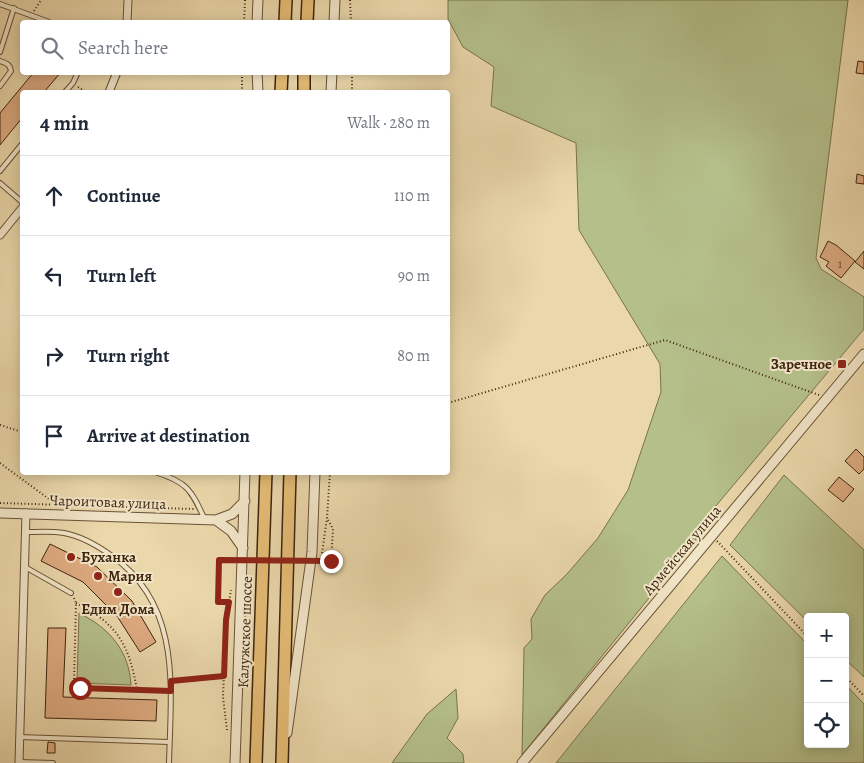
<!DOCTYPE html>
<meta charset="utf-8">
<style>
body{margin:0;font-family:Alegreya,serif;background:#f6f6f7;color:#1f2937}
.controls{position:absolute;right:15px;bottom:15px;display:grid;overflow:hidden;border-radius:5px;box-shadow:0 2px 12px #0003}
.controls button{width:45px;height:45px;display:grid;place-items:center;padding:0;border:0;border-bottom:1px solid #e0e1e3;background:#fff;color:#1f2937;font:25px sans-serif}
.stop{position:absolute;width:15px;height:15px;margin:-11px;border:4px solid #8f2418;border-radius:50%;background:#fff}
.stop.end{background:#8f2418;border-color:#fff;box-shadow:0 1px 5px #0008}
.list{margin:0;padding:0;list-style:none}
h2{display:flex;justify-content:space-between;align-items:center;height:65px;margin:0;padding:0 20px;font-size:21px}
h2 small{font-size:16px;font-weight:400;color:#747a83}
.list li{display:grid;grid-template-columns:32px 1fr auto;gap:15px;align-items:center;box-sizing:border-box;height:80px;padding:0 20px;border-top:1px solid #e0e1e3}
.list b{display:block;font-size:19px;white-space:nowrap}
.list em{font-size:16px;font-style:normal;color:#747a83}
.icon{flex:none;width:28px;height:28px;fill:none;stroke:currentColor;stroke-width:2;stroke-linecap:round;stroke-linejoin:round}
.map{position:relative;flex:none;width:864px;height:763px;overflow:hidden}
.search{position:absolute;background:#fff;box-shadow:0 2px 12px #0003;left:20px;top:20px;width:430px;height:55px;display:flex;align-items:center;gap:12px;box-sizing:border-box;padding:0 18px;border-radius:5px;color:#747a83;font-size:19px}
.panel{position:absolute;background:#fff;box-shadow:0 2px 12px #0003;left:20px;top:90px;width:430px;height:385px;border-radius:5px}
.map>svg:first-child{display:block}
</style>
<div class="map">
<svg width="864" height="763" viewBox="0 0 864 763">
<rect width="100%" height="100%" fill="#ead7aa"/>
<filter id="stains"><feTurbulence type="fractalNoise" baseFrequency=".004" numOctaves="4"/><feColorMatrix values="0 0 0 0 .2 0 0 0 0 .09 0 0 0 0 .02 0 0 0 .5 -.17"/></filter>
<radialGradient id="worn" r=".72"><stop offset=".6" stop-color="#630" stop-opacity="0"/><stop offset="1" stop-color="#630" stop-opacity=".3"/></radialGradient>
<path fill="#b4bf8a" stroke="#7a724c" d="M448,0H848L816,258L821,269L864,297V329L695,531L696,540L522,755L524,648L532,639L531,619L545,595L567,574L598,538L628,490L661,392L660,364L579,230L576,143L491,106L494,67L463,47L448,19Z
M784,475L864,550V677L845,659V617H808V622L730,545Z
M722,556L808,645V744H845V684L864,704V763H556Z
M79,613C109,628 129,650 131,685L77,683Z
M456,689L458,718L447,738L463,754L464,763H392L427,714Z"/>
<path fill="#deab81" stroke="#3f250f" d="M858,61L864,62V74L856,73Z
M34,72H61L44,92H22V118L0,145V113Z
M857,174L864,176V184L856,183Z
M828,241L836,245L855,261L841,278L826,266L829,262L820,257Z
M864,251V269L855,262Z
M856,449L864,457V469L859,474L845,461Z
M839,477L854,489L843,502L828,490Z
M50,544L97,567L132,601L156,642L140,652L117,616L83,582L41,561Z
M48,628H66L63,697L157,700L156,721L45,718Z
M48,742L55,743V753H47Z"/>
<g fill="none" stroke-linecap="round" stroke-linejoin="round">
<defs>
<path id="service" d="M0,4L49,22
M0,52L14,8
M0,61C6,63 10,64 11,71L0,86
M65,92L73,83L78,72
M0,171L22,144
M0,183L22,202
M155,472C187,482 191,489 205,520
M26,532C38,532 52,531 64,533C81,536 98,546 112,556C182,605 171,688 169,763
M25,567L71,593
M19,737L169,742
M19,762L53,763"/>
<path id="minor" d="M127,22L128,0
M109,92L117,72
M0,235L22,208
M19,763L26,513"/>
<path id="tertiary" d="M257,22L258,0
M334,22L335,0
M257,72L258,92
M331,92L332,72
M0,513L216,520L232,514L245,501
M216,520L231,531L243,548
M287,733L312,552L315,472
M235,763L245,472
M522,763L864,354"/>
<path id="trunk" d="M285,22L286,0
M307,22L308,0
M281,92L282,72
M304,92V72
M256,763L266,472
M282,763L290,472"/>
</defs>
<use href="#service" stroke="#6a5236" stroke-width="6"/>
<use href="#minor" stroke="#6a5236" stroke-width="9"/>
<use href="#tertiary" stroke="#6a5236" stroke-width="11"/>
<use href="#trunk" stroke="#3f250f" stroke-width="14"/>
<path stroke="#3f250f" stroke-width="2" stroke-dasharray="1 2.5" stroke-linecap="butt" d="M350,0L351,22
M34,11L41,0
M244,22L245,0
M78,87L86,92
M242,92V72
M352,92V72
M448,403L665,340L819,395
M0,425L22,432
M0,463L57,505
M0,503L194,509
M328,520L333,529L331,561
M717,541L808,637
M322,553L327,518L330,472
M219,560L218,602H228
M74,598L76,603L74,683L80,688L164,691
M76,603C118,624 129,645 137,690
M845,676L864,696
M176,680L224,676
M227,730L223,697L226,620L231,590"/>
<use href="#service" stroke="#f1e5c8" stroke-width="4"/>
<use href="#minor" stroke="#f1e5c8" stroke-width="7"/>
<use href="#tertiary" stroke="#f1e5c8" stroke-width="9"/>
<use href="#trunk" stroke="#e5bc75" stroke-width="11"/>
<path stroke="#3f250f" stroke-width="2" stroke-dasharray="1 2.5" stroke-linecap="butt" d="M219,560L331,561"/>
</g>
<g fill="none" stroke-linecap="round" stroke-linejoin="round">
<path stroke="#8f2418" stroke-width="6" d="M80,688L171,691V681L224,676L226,620L229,602H218L219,560L331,561"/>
</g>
<g fill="#8f2418" stroke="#f1e5c8" stroke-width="2">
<rect x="837" y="359" width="10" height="10" rx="2.5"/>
<circle cx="71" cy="557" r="5"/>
<circle cx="98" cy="576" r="5"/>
<circle cx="118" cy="592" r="5"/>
</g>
<g text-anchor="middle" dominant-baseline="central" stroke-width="4" stroke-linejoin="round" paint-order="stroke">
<g font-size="12" fill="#67462c">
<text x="840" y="264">1</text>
</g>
<g font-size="15" font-weight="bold" fill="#3f250f" stroke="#f1e5c8" text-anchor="start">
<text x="832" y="364" text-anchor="end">Заречное</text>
<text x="81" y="557">Буханка</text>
<text x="108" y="576">Мария</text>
<text x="118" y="609" text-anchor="middle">Едим Дома</text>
</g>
<g font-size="15" fill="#3f250f" stroke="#f1e5c8">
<text transform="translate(108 502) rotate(2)">Чароитовая улица</text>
<text transform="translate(682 550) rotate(-50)">Армейская улица</text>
<text transform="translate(245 632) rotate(-88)">Калужское шоссе</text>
</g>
</g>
<rect width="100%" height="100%" filter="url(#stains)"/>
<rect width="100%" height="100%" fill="url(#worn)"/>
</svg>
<div class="controls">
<button>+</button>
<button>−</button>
<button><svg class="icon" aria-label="locate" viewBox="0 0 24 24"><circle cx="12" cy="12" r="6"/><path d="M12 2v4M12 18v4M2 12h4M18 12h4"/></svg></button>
</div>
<div class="stop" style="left:80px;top:688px"></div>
<div class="stop end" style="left:331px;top:561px"></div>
<div class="search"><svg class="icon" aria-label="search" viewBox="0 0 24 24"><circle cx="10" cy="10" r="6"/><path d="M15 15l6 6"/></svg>Search here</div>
<section class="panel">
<h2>4 min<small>Walk · 280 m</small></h2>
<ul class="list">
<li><svg class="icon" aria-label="ahead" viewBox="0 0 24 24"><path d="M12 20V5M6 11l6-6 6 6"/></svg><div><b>Continue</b></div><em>110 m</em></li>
<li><svg class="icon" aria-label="left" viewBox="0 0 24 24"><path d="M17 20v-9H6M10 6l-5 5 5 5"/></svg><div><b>Turn left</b></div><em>90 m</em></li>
<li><svg class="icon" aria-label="right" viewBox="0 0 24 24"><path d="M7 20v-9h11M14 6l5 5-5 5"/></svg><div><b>Turn right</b></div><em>80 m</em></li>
<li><svg class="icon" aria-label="arrive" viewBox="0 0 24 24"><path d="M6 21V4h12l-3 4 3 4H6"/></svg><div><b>Arrive at destination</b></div></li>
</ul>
</section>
</div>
